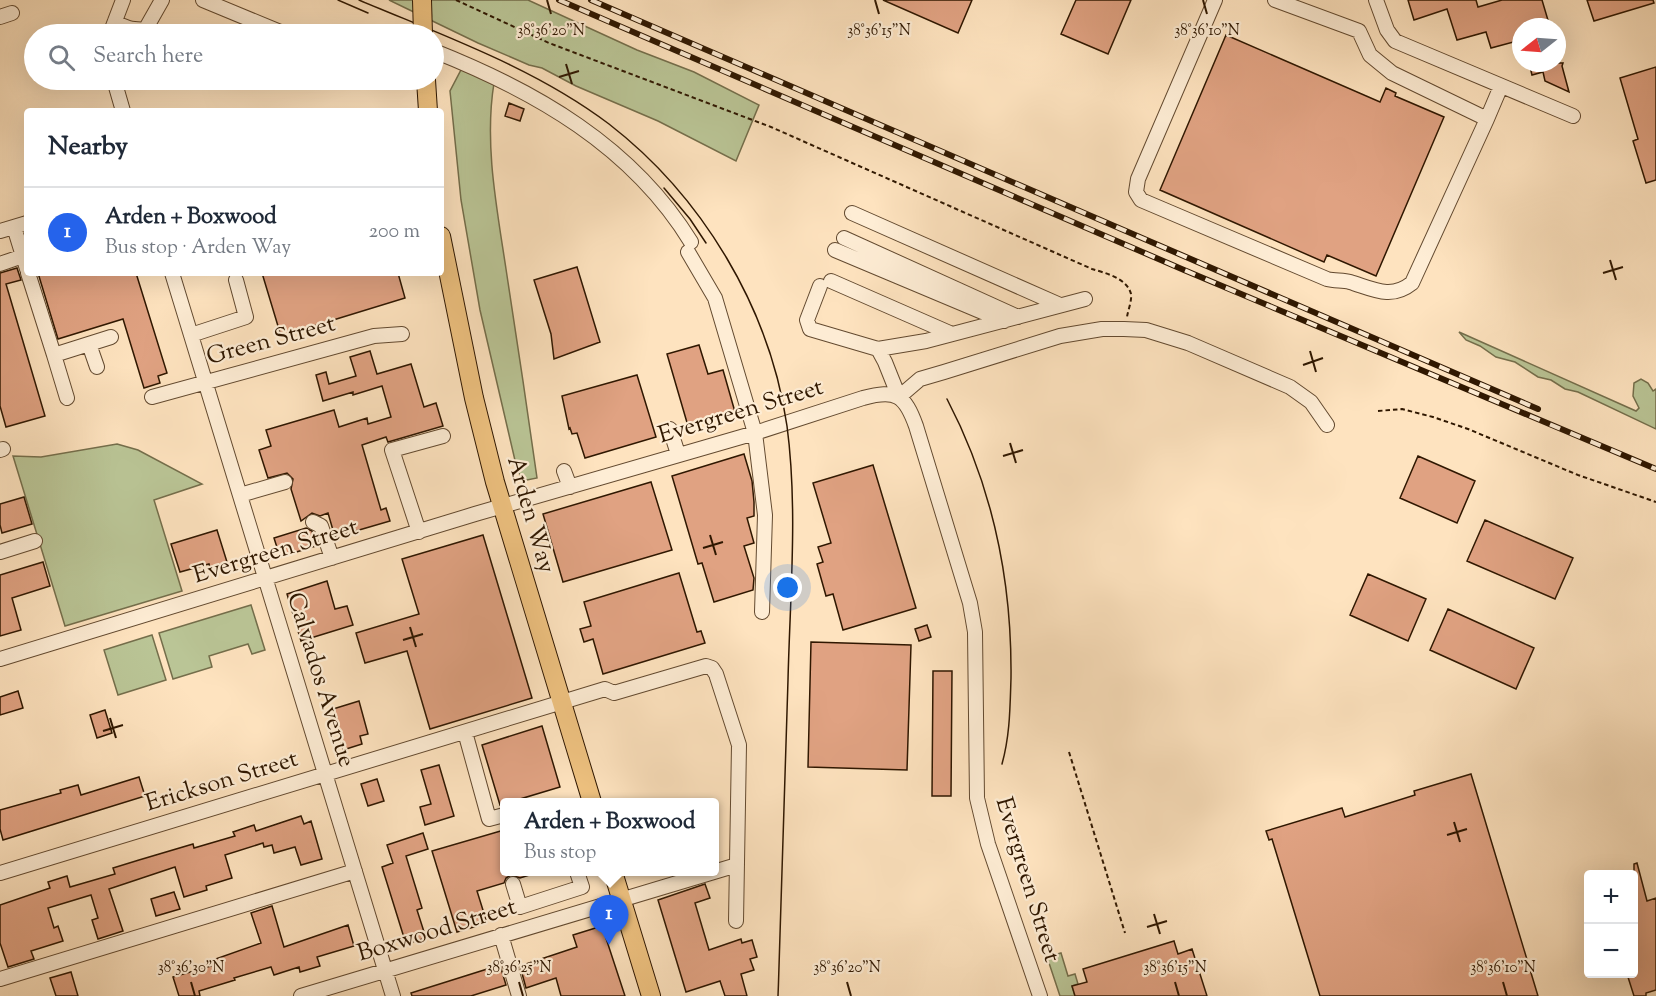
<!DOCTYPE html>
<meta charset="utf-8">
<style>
body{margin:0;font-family:"Sorts Mill Goudy",serif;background:#f2f2f3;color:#1f2937}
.controls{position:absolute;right:18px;bottom:18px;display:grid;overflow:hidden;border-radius:6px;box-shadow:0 6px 24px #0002}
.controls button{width:54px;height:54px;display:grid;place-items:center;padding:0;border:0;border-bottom:2px solid #e0e1e3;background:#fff;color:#1f2937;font:30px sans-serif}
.compass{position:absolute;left:1512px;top:18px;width:54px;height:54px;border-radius:50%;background:#fff;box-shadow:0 6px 24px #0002;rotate:253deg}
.you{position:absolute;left:788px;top:588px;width:21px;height:21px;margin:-15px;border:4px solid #fff;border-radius:50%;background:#1a73e8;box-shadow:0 0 0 9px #1a73e833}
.badge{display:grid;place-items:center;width:39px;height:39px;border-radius:50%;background:#2563eb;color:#fff;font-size:20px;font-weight:700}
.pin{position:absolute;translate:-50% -50px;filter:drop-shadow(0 2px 3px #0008)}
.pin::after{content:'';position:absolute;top:32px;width:21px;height:18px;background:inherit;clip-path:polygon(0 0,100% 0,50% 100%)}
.popup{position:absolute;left:500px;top:798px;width:219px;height:78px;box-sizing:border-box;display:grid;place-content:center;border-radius:6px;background:#fff;filter:drop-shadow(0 2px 4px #0005);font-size:20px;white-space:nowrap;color:#747a83}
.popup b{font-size:22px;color:#1f2937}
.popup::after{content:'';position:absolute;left:50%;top:100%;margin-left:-12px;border:12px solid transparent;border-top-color:#fff}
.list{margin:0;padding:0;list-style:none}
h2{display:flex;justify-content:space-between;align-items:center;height:78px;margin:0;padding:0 24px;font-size:26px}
h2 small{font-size:20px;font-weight:400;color:#747a83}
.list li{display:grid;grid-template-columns:39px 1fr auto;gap:18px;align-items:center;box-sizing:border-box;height:90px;padding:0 24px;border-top:2px solid #e0e1e3}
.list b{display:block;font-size:22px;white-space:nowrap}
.list p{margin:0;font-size:20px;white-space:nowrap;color:#747a83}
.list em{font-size:20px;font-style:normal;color:#747a83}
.icon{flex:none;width:33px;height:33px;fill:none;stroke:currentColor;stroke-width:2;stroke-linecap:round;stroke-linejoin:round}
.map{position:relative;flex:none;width:1656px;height:996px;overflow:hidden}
.search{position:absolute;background:#fff;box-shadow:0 6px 24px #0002;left:24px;top:24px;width:420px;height:66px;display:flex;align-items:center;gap:15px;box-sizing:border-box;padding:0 21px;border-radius:33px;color:#747a83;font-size:22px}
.panel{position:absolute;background:#fff;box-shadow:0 6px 24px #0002;left:24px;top:108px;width:420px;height:168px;border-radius:6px}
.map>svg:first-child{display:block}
</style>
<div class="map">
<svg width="1656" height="996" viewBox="0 0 1656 996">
<rect width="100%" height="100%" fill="#fee3bf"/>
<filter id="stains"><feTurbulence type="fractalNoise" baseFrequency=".00333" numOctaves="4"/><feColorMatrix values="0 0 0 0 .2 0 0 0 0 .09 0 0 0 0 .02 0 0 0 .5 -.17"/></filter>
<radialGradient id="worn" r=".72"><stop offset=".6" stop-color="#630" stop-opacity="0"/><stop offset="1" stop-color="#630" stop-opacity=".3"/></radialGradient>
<path fill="#bac596" stroke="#746e4b" stroke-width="1.5" d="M389,0H528L637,50L694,72L759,105L736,161L658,121L576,86L542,68L529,65L478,43Z
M462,68L494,83C484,144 497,209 506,269C517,339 527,408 537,478L527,480L521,477L517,469L480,310L461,200L450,91Z
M1459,332L1636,411L1639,408L1633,396L1634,383L1641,379L1648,383L1653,391L1656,389V429L1578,392L1565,389L1551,380L1538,377L1515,362L1496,357L1480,346L1466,340Z
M117,444L138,450L202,484L154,500L182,591L65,626L13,456L41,457Z
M251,605L265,650L252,654L248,644L209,656L212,667L173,679L159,633Z
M152,635L166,680L118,695L104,650Z
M1061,953L1068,976L1075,974L1078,984L1072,986L1075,996H1060L1047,957Z"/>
<path fill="#e0a282" stroke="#2f1700" stroke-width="1.5" d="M883,0H972L958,33Z
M1076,0H1131L1108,54L1061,34Z
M1408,0H1476L1478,7L1502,0H1542L1550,27H1521V40L1491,48L1486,32L1457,40L1447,9L1414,20Z
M1587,0H1653L1654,3L1594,21Z
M1226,35L1380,102L1386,88L1396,93L1395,96L1444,117L1376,276L1327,255L1324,262L1160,190Z
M1529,63H1563L1562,66L1569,92L1545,81L1543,72L1532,75Z
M1656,67V180L1646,183L1633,141L1638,139L1620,78Z
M509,103L524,109L520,121L505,116Z
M577,267L600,342L554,359L551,334L534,280Z
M17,268L21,280L6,284L45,416L6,427L0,406V273Z
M38,273H136L167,373L158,376L160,383L144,388L123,319L58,339Z
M262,273H398L405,298L281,336Z
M699,345L708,374L723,370L735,412L688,426L667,354Z
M370,351L377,374L411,364L424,407L436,403L443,426L388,442L386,437L362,445L381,510L386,508L390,521L335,537L328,513L320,516L312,513L301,521L291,489L293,479L287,473L268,478L259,450L271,446L266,430L334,410L339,427L367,418L368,424L391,417L382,386L353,395V392L323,401L316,375L326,372L329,384L356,376L350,357Z
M637,375L656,437L585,458L577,433L572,434L570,428L569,429L562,396Z
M744,454L752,481L754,502V516L747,518L754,543L744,546L754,578L753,590L714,602L702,563L698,564L672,476Z
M1418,456L1475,481L1457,523L1400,498Z
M873,465L916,608L843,630L833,594L826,596L817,564L823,562L818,547L831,543L813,483Z
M651,482L672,550L563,582L543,514Z
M24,497L32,524L2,533L0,525V504Z
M1485,520L1573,558L1555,599L1467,561Z
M306,528L312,531L316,546L280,557L274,538Z
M217,530L227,562L210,567L209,564L180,572L171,544Z
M483,535L532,698L430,729L407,651L365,663L356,633L419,614L402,559Z
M43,562L50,586L12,598L21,630L0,636V575Z
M679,573L697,632L701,631L705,643L603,674L593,639L584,642L580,629L591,626L584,602Z
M1368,574L1426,599L1408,641L1350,615Z
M327,581L335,609L347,606L353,625L301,641L287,594Z
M1448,609L1534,648L1516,689L1430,650Z
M927,625L931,637L919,641L915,629Z
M811,642L911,645L907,770L808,767Z
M933,671H952L951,796H932Z
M18,691L23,708L0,715V697Z
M359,701L368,734L360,736L362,744L343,750L333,709Z
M105,710L112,733L97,738L90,715Z
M542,726L560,787L500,805L482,745Z
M439,765L454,816L425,825L420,807L431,804L421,770Z
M1471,774L1538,996H1320L1272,839L1269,840L1266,831L1342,808L1345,817L1415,795L1414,791Z
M139,777L145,796L3,840L0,829V810L61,793L60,790L78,785L81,795Z
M377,779L384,801L368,806L361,784Z
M301,816L304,824L311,821L322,859L301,865L295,847L274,853L272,845L264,847L263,843L225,855L232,878L206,886L207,890L184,897L175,867L109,889L123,931L98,939L92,920L98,918L91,895L48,908L54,928L58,926L63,941L31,951L34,959L8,967L0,943V905L50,888L48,882L67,876L70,887L115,874L113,868L139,860L193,844L194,848L235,836L233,832L254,825L256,831Z
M504,830V872H533V874L520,878L511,875L506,878L504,883L477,891L487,923L457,932L432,851Z
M423,833L428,849L406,856L422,908L417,910L426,938L406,944L382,867L393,863L387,845Z
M1637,863L1647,901L1656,898V990L1646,993V996H1634L1627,974H1634V864Z
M705,884L710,898L695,903L709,950L741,939L742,943L752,940L757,957L750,959L754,970L741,974L747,996H725L720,981L686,992L658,900Z
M174,892L180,909L156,916L151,899Z
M272,906L284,947L348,925L354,946L317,957L320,966L300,972L299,967L274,975L271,967L234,978L235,980L199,991L200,996H179L173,977L211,966L210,961L261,943L251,913Z
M602,926L625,996H561L556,978L526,988L520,966L577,947L573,935Z
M1174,941L1178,954L1192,949L1207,996H1075L1072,986L1087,982L1083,969Z
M500,965L506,985L471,996H412L411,993Z
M71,972L78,996H56L50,978Z"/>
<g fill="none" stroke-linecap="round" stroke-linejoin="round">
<defs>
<path id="minor" d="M203,0L285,34
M1215,0L1138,179L1136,192L1141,200L1327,279C1335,281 1343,280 1350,282C1373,289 1391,300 1412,283L1487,119L1392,73L1370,55L1359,31L1275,0
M1376,0L1387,30L1395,41L1573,116
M0,17L12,13
M115,21C133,35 144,25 162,34
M145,30L162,0
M110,34L123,0
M434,51C535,91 632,146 691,242
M114,80L123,111
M282,80L287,81L292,80
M1487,119L1501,86
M852,213L1060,305
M14,227L27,269
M0,231L27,223
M844,238L1018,317
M835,250L1004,321
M688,252L715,298L755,433L765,515L762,612
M0,264L23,256
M28,273L54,355L111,337
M172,273L393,996
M831,281L952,334
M820,286L807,320L810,329L878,349L885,362L899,397L920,379L944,372L1060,336L1102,329H1124L1146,330L1188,343L1290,387L1311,402L1327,425
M191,335L246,317L236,280
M89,344L97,367
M878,349L926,341L1085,299
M54,355L67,398
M152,397L374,336L402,334
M670,429L678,454
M0,450L3,449
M564,471L570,487
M240,495L285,482
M313,522L321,526L332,558
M419,532L392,450L443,436
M0,552L35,541
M0,659L475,514L755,433L863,398C896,389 905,395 916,426L970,603L975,632L977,798L988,844L1040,996
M465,732L489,819L504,815
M0,873L605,689L614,693L706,666L712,668L716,674L739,745L736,921
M513,884L520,907L582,887L577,872
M501,935L519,996
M0,979L355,871
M301,996L737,865"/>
<path id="major" d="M426,80L428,111
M441,236L474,398L495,482L592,802
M613,872L651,996"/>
</defs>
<use href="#minor" stroke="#634a30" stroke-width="16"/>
<use href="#major" stroke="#2f1700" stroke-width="20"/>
<path stroke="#2f1700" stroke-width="2" stroke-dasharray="4.5 3" stroke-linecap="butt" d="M456,0L549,43L771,127L1092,269C1105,273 1127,278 1131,294C1132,301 1128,310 1127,317
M1378,411L1402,409L1433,417L1468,429L1578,475L1656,502
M1069,752L1125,933"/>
<use href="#minor" stroke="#feedd5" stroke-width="14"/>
<use href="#major" stroke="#efc280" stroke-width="18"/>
<path stroke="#2f1700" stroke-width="1.5" d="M338,0L368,13
M359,0C444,36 535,68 609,124C702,196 770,308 787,426C798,509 790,596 788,680C785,786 782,891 778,996
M664,188L690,219L706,243
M947,399C992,485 1012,581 1011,678C1010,708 1010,735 1002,764"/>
<defs>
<path id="rail" d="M559,0L1184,270L1656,469
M591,0L1538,409"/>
</defs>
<use href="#rail" stroke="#2f1700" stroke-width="6"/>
<use href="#rail" stroke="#feedd5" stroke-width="4" stroke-dasharray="11" stroke-linecap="butt"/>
<defs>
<path id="major-bridge" d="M422,0L423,34"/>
</defs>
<use href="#major-bridge" stroke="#2f1700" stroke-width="20" stroke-linecap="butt"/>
<use href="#major-bridge" stroke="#efc280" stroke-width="18"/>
</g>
<path fill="none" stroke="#2f1700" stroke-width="2" d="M547,0L551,14M875,0L879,14M1203,0L1207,14M566,64L572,84M559,77L579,71M1610,260L1616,280M1603,273L1623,267M1310,351L1316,372M1303,365L1323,358M1010,443L1016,463M1003,456L1023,450M710,535L716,555M703,548L723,542M410,627L416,647M403,640L423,634M110,718L116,738M103,731L123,725M1454,822L1460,842M1447,835L1467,829M1154,914L1160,934M1147,927L1167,921M191,982L195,996M519,982L523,996M847,982L851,996M1175,982L1179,996M1503,982L1507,996"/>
<g text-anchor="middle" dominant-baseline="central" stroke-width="4.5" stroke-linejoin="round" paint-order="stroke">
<g font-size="24" fill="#2f1700" stroke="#feedd5">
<text transform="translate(271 341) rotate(-15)">Green Street</text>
<text transform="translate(741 412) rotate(-17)">Evergreen Street</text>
<text transform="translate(530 515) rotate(74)">Arden Way</text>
<text transform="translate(276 552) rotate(-17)">Evergreen Street</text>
<text transform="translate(320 680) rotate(73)">Calvados Avenue</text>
<text transform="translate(222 782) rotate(-17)">Erickson Street</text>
<text transform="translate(1027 880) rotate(73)">Evergreen Street</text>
<text transform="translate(437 931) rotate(-17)">Boxwood Street</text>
</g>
</g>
<g font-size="15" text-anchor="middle" fill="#2f1700" stroke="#feedd5" stroke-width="4.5" stroke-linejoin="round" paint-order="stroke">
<text x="551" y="35">38°36'20"N</text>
<text x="879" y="35">38°36'15"N</text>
<text x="1207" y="35">38°36'10"N</text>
<text x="191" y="972">38°36'30"N</text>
<text x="519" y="972">38°36'25"N</text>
<text x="847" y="972">38°36'20"N</text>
<text x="1175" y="972">38°36'15"N</text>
<text x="1503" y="972">38°36'10"N</text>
</g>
<rect width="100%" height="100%" filter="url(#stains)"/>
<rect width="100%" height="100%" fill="url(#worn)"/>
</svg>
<div class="controls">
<button>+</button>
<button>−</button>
</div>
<svg class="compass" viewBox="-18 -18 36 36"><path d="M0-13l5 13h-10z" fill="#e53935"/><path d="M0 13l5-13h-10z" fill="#747a83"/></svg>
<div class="you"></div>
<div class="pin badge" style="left:609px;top:945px">1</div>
<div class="popup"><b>Arden + Boxwood</b>Bus stop</div>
<div class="search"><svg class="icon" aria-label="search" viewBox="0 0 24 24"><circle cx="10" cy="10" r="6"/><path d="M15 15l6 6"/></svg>Search here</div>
<section class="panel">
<h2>Nearby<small></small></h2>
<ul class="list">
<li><span class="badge">1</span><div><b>Arden + Boxwood</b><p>Bus stop · Arden Way</p></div><em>200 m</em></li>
</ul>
</section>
</div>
